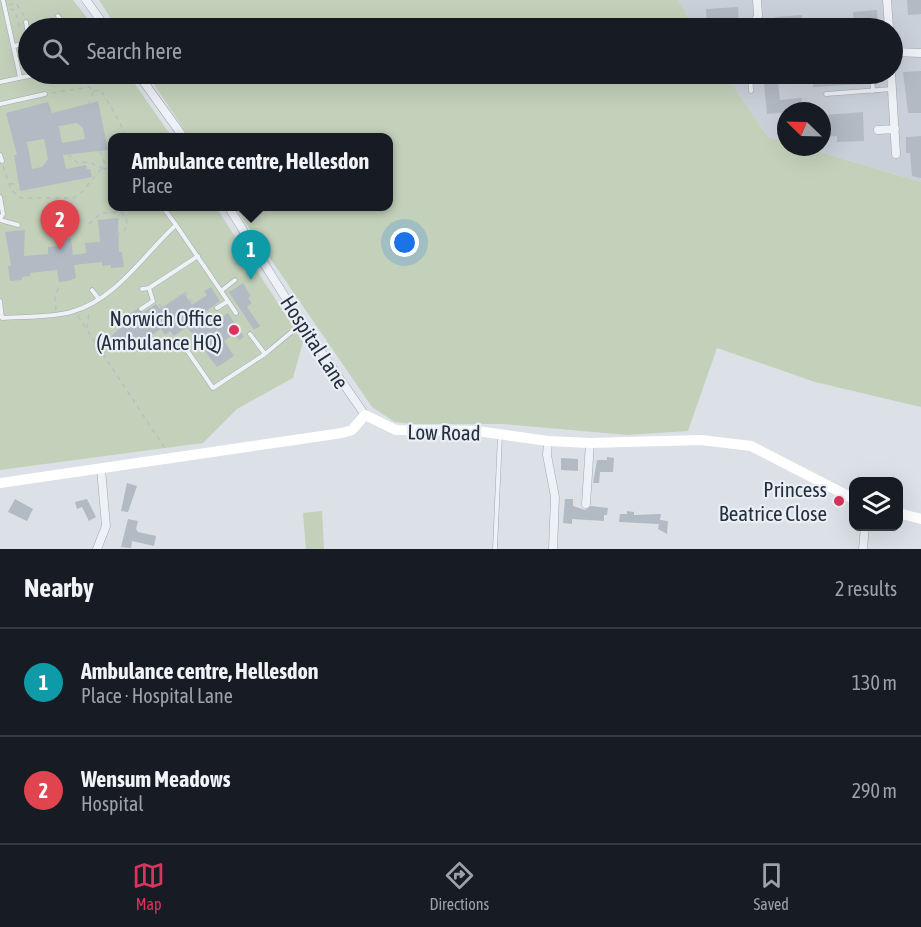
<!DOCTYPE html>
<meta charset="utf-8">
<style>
body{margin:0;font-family:"Asap Condensed",sans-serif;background:#242831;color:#f1f3f6}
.controls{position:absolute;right:18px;bottom:18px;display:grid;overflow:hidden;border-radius:12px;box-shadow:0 6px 24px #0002}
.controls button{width:54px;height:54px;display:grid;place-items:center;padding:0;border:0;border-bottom:2px solid #363941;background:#171b24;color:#f1f3f6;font:30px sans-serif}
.compass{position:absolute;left:777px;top:102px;width:54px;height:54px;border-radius:50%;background:#171b24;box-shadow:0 6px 24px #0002;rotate:293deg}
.you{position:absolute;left:405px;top:243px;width:21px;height:21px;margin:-15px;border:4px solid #fff;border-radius:50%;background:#1a73e8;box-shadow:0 0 0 9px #1a73e833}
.badge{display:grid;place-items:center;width:39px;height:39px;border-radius:50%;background:#d8345d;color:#fff;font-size:20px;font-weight:700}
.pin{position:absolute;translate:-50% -50px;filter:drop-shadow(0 2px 3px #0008)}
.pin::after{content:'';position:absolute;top:32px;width:21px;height:18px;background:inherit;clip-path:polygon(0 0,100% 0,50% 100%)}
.popup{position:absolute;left:108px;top:133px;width:285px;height:78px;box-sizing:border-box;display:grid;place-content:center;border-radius:12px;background:#171b24;filter:drop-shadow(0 2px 4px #0005);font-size:20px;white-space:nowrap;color:#9ea1a6}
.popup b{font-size:22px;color:#f1f3f6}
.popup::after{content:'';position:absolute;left:50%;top:100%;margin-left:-12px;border:12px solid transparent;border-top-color:#171b24}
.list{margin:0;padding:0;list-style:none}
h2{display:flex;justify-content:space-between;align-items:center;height:78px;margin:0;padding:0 24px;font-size:26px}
h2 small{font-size:20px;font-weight:400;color:#9ea1a6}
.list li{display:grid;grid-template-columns:39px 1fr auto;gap:18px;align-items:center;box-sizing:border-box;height:108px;padding:0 24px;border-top:2px solid #363941}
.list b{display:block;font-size:22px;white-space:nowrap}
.list p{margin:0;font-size:20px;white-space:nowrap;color:#9ea1a6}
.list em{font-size:20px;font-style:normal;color:#9ea1a6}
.icon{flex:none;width:33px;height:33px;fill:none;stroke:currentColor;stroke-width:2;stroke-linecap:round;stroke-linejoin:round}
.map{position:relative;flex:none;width:921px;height:549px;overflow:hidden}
.search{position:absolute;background:#171b24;box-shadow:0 6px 24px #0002;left:18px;right:18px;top:18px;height:66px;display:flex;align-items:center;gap:15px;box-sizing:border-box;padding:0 21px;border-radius:33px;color:#9ea1a6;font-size:22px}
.sheet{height:294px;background:#171b24}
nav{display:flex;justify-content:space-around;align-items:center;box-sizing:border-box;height:84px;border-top:2px solid #363941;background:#171b24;font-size:16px;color:#9ea1a6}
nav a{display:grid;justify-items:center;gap:3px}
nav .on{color:#d8345d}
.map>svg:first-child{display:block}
</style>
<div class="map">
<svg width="921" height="549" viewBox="0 0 921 549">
<rect width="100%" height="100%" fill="#dbe1e7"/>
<path fill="#c9d0d9" d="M678,0H921V182L803,147H822V111H786V142L768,137L725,74H892V28H695Z"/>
<path fill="#c3d1bb" d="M0,0H73L95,28H28V74H128L172,137L113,138V206L216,207L303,342L293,378L237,409L203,443L0,470Z
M99,0H678L695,28H117Z
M147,74H725L768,137L786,142V147H803L921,182V407L815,382L717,348L688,431L628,435L503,424H412L395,422L372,407L235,207L389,206V138L189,137Z
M322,511L324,549H306L303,513Z"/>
<path fill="#b2bac4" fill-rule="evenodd" d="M907,0H921V14L908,15Z
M738,7L739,26L707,28L706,9Z
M877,10L878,28H854L853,12Z
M802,15L803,28H776L775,17Z
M921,71V113H908L903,72Z
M763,74H777L780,100L802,98L801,111L767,114Z
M812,74H868V84L813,87Z
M98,101L108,150L63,155L66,169L86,165L87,169H90L92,177L20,191L14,155H17L6,113L48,102L52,113ZM77,123L83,128L85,139L62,143L59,126ZM44,139L48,159L42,167L32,169L27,142Z
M863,112L864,141L837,142V136L826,137L825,115Z
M921,136V178L912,176L910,153H906V137Z
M118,218L119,252H122L124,267L111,268V265L102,266V262L74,265L76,278L68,281L59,282L57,270L30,273V276L22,277V280L10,281L8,266L11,265L5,232L25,230L24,256L48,254V247L58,246V240L71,238L73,255L86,253L85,243L100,242L98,220Z
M243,283L251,296L248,298L252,303L247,307L260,326L254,330L229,292Z
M211,287L220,301L198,317L205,329L228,313L244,337L239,340L234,334L224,341L234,356L217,367L187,327L174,336L170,331L165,335L161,329L134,347L131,342L120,349L111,336L129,320L126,316L137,309L142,313L156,304L160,309L184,293L192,305L207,295L204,291Z
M607,457L614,458L613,472H600L599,483H593L597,460H607Z
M561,458L578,459V471L561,470Z
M127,483L137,486L128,512L121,511Z
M15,499L33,509L27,521L8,512Z
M87,499L96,517L89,521L82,507L77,509L75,502Z
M565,499H573V506L585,510L591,506L608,508L607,515H604V521L572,519V524L563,523Z
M627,511L634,512V515L661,514L660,520L668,521L667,534L658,529L659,524L619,522L620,514H627Z
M128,519L138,521L136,529L138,532L156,536L154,546L132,541L131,548L121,547Z"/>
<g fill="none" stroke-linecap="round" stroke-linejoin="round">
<defs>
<path id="lane" d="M3,0L20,77
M58,16L66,28
M26,22L28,35
M748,28L757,15
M14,46L28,43
M750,74L751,91
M872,74L873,91
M0,82L38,74
M826,94L892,89
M0,104L45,94
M0,155L2,161
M0,197L3,214L0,219
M0,220L18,225
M176,225L236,313
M142,289L149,288
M92,290L98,298
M221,291L235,280
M0,301L2,318C24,316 49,318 71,312C116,300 144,254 176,225L162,206
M217,308L228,301
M141,309L153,301L149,288L198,256
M250,334L265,354
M178,341L182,343L213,388L265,354L301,324
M495,549L500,435"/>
<path id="street" d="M86,0L106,28
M757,0L758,15
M887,0L889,28
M892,52L921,53
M138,74L184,138
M891,74L896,154
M878,130L895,129
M228,206L302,324L365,415
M548,441L547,455L555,497L553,549
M586,504L590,443
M97,549L106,526L101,469
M863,549L865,526"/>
</defs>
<use href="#lane" stroke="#a0a8b1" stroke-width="5"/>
<use href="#street" stroke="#a0a8b1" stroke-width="9"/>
<path stroke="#b9bfc5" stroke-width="1.5" stroke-dasharray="4.5 4.5" stroke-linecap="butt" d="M9,5L16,3L24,16
M10,9L15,10L20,30
M94,91L100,90C104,93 125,131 126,138
M52,93L89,87L94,91L89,103
M100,151L105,164L104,169L113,168
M68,154L78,163L89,162L104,169
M3,166L11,190L21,198H73L81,193L101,169
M10,184L19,183
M117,211L124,206
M89,224L101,213L121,212L126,217L127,224L124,232L116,235
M159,304L168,316
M162,308L185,292L202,317
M56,310L55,297L59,286
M78,316L166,450
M87,328L89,312"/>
<use href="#lane" stroke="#eef1f5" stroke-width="4"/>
<use href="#street" stroke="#eef1f5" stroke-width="8"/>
<path stroke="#fff" stroke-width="10" d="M0,483L342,433L352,430L365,415L396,430L477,431L548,441L590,443L701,440L751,446L854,499
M898,513L921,519"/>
</g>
<g fill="#d8345d" stroke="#eaeff5" stroke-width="2">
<circle cx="234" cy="330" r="6"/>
<circle cx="839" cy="501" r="6"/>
</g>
<g text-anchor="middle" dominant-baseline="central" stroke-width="4.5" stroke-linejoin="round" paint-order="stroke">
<g font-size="21" fill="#24303e" stroke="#eaeff5" text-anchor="end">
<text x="222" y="318">Norwich Office<tspan x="222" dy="24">(Ambulance HQ)</tspan></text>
<text x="827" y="489">Princess<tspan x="827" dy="24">Beatrice Close</tspan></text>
</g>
<g font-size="21" fill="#24303e" stroke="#eaeff5">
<text transform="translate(315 342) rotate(57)">Hospital Lane</text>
<text transform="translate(444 432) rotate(1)">Low Road</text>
</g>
</g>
</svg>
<div class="controls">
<button><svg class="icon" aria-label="layers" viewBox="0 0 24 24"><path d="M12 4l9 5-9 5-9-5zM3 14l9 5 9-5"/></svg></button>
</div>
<svg class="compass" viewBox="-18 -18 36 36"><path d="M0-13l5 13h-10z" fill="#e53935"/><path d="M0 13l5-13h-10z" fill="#9ea1a6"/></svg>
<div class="you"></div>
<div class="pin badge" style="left:251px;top:280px;background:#0f9aa8">1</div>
<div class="popup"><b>Ambulance centre, Hellesdon</b>Place</div>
<div class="pin badge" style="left:60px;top:250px;background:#e0444e">2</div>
<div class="search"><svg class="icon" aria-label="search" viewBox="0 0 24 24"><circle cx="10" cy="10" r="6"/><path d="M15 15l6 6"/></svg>Search here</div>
</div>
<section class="sheet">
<h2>Nearby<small>2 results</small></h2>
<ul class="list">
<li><span class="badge" style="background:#0f9aa8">1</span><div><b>Ambulance centre, Hellesdon</b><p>Place · Hospital Lane</p></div><em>130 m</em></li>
<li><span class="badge" style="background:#e0444e">2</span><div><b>Wensum Meadows</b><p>Hospital</p></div><em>290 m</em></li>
</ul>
</section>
<nav>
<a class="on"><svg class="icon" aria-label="map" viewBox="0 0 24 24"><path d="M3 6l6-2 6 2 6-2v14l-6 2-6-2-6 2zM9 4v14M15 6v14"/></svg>Map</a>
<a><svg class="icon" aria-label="directions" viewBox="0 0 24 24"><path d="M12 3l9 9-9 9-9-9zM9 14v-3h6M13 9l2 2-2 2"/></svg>Directions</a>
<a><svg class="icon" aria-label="saved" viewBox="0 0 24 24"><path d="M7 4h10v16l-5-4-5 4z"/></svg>Saved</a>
</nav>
